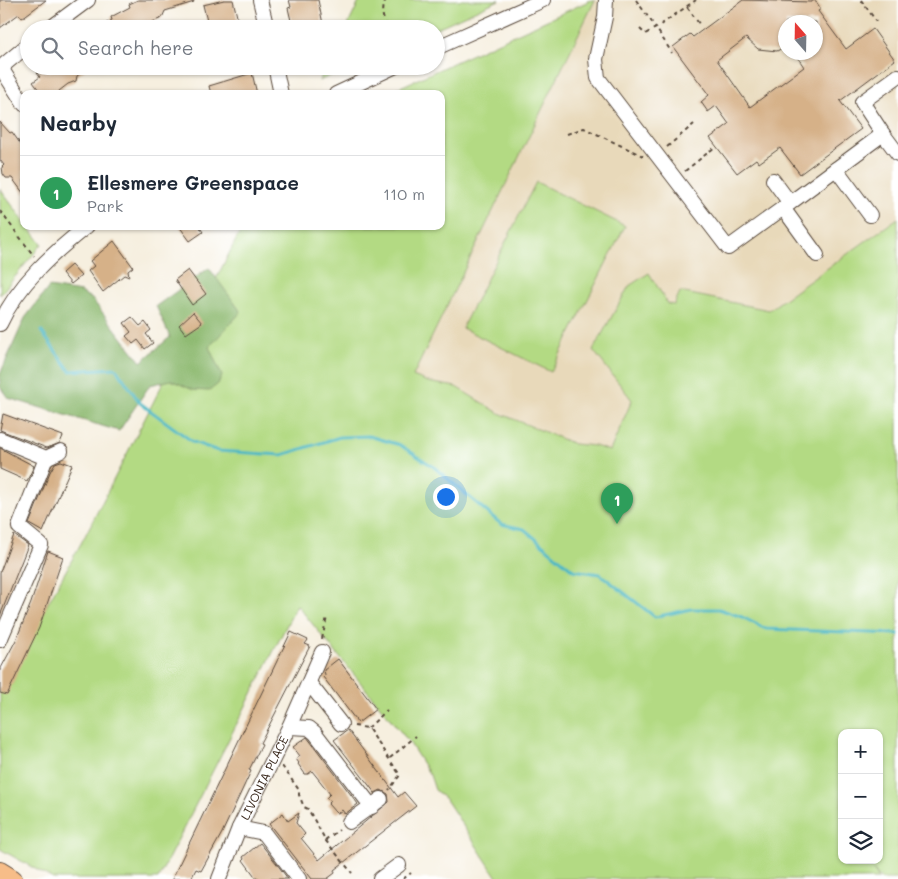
<!DOCTYPE html>
<meta charset="utf-8">
<style>
body{margin:0;font-family:Mali,sans-serif;background:#f6f6f7;color:#1f2937}
.controls{position:absolute;right:15px;bottom:15px;display:grid;overflow:hidden;border-radius:10px;box-shadow:0 1px 4px #0004}
.controls button{width:45px;height:45px;display:grid;place-items:center;padding:0;border:0;border-bottom:1px solid #e0e1e3;background:#fff;color:#1f2937;font:25px sans-serif}
.compass{position:absolute;left:778px;top:15px;width:45px;height:45px;border-radius:50%;background:#fff;box-shadow:0 1px 4px #0004;rotate:340deg}
.you{position:absolute;left:445px;top:496px;width:18px;height:18px;margin:-12px;border:4px solid #fff;border-radius:50%;background:#1a73e8;box-shadow:0 0 0 8px #1a73e833}
.badge{display:grid;place-items:center;width:32px;height:32px;border-radius:50%;background:#0f766e;color:#fff;font-size:16px;font-weight:700}
.pin{position:absolute;translate:-50% -41px;filter:drop-shadow(0 1px 2px #0008)}
.pin::after{content:'';position:absolute;top:26px;width:18px;height:15px;background:inherit;clip-path:polygon(0 0,100% 0,50% 100%)}
.list{margin:0;padding:0;list-style:none}
h2{display:flex;justify-content:space-between;align-items:center;height:65px;margin:0;padding:0 20px;font-size:21px}
h2 small{font-size:16px;font-weight:400;color:#747a83}
.list li{display:grid;grid-template-columns:32px 1fr auto;gap:15px;align-items:center;box-sizing:border-box;height:75px;padding:0 20px;border-top:1px solid #e0e1e3}
.list b{display:block;font-size:19px;white-space:nowrap}
.list p{margin:0;font-size:16px;white-space:nowrap;color:#747a83}
.list em{font-size:16px;font-style:normal;color:#747a83}
.icon{flex:none;width:28px;height:28px;fill:none;stroke:currentColor;stroke-width:2;stroke-linecap:round;stroke-linejoin:round}
.map{position:relative;flex:none;width:898px;height:879px;overflow:hidden}
.search{position:absolute;background:#fff;box-shadow:0 1px 4px #0004;left:20px;top:20px;width:425px;height:55px;display:flex;align-items:center;gap:12px;box-sizing:border-box;padding:0 18px;border-radius:28px;color:#747a83;font-size:19px}
.panel{position:absolute;background:#fff;box-shadow:0 1px 4px #0004;left:20px;top:90px;width:425px;height:140px;border-radius:10px}
.map>svg:first-child{display:block}
</style>
<div class="map">
<svg width="898" height="879" viewBox="0 0 898 879">
<rect width="100%" height="100%" fill="#fff"/>
<filter id="ink" filterUnits="userSpaceOnUse"><feTurbulence type="fractalNoise" baseFrequency=".02" numOctaves="2"/><feDisplacementMap in="SourceGraphic" scale="10" xChannelSelector="R" yChannelSelector="G"/><feConvolveMatrix kernelMatrix="1 2 1 2 8 2 1 2 1" color-interpolation-filters="sRGB"/></filter>
<filter id="wash" filterUnits="userSpaceOnUse"><feTurbulence type="fractalNoise" baseFrequency=".0096" numOctaves="4" result="noise"/><feDisplacementMap in="SourceGraphic" scale="20" xChannelSelector="R" yChannelSelector="G"/><feGaussianBlur stdDeviation="1.12" result="paint"/><feColorMatrix in="noise" values="0 0 0 0 0 0 0 0 0 0 0 0 0 0 0 0 0 1.4 0 .05"/><feComposite in="paint" operator="in"/></filter>
<g filter="url(#wash)">
<rect width="100%" height="100%" fill="#f6efdf"/>
<path fill="#e8d9ba" fill-rule="evenodd" d="M595,0H898V218L769,310L680,292L607,458L413,376ZM786,22H816V52H786Z"/>
<path fill="#b3da83" stroke="#778250" fill-rule="evenodd" d="M360,0H499L435,29H346Z
M591,0H595L413,376L428,382L456,387L499,413L574,444L595,446L610,451L632,400L593,350L629,286L649,273L668,304L674,305L680,292L769,310L898,218V879H882L873,870L879,879H498L447,801L435,790L430,775L409,742L297,605L158,879H53L0,849V690L85,536L243,226H441V94H385ZM842,733H879V860H842Z
M326,66H352L319,81Z
M536,182L625,226L551,372L462,328Z
M0,189L24,221V226H28L42,244L0,295Z"/>
<path fill="#8eba71" stroke="#647248" d="M209,268L241,312L209,347L222,376L218,384L209,391L193,390L171,380L150,385L119,431L8,398L0,387V374L25,318L49,287L81,292L92,299L141,362L170,337L156,306Z"/>
<g fill="none" stroke-linecap="round" stroke-linejoin="round">
<path stroke="#4bb8c5" stroke-width="3" d="M41,331L70,371L116,368L140,403L193,442L218,451L282,455L340,437L369,436L400,445L434,467L501,524L524,529L573,570L600,574L655,617L691,609H719L742,617L766,629L898,634"/>
</g>
<g id="blocks">
<path fill="#d6b188" fill-rule="evenodd" d="M0,0H46L22,18L19,14L0,28Z
M138,0H193L194,2L165,11L162,18L145,25L144,29H96L112,20L111,17L130,7L129,4Z
M224,0H233L240,29H211L210,24L208,25L203,5Z
M289,0H318L324,29H293L288,8L291,7Z
M743,0L811,2L815,0L821,9L818,11L846,49L873,29L895,60L840,101L861,129L800,174L780,148L759,163L756,159L737,173L710,138L729,124L716,106L708,112L701,102L709,95L673,47L690,34L693,37ZM786,22H816V52H794L804,67L750,107L717,60L746,38L758,49L777,51L786,46Z
M46,66L50,72L58,66H89L77,76L76,81L68,84L59,91V94H42L33,82L40,77L37,73Z
M252,73L257,94H211L209,86Z
M0,122L10,133L12,132L24,149V194L12,178H6L3,174L2,167L4,165L0,160Z
M179,226H199L203,232L190,241Z
M114,241L133,267L128,271L129,277L124,275L103,292L88,271L94,266L90,261Z
M71,265L81,276L71,284L62,273Z
M188,270L206,294L192,305L175,280Z
M193,312L202,323L186,334L179,325Z
M132,317L140,326L145,322L151,330L146,334L153,343L145,349L138,340L133,344L126,336L131,332L124,323Z
M3,414L63,436L60,443L47,448L0,430Z
M0,448L34,466L27,481L0,469Z
M61,461L72,465L43,532L29,524L50,472L55,463Z
M14,535L28,545L0,616V572Z
M48,551L63,557L39,628L7,695L0,693V670L16,640L31,603Z
M291,632L308,640L305,644L310,646L260,743L262,744L249,770L251,771L222,833L201,871L196,869L191,879H172Z
M338,659L376,709L358,723L323,677L325,675L324,670Z
M348,730L398,797L404,792L416,806L334,870L335,873L327,879H312L269,824L283,813L288,821L299,813L296,823L305,834L301,838L319,860L389,802L388,794L381,790L375,793L334,740Z
M307,737L358,804L345,814L342,810L338,813L335,812L328,804L331,801L326,798L330,794L320,781L312,771L308,774H305L298,764L299,763L296,759L300,756L293,747Z
M260,843L277,864L288,879H257L243,860L244,859L243,857Z"/>
</g>
</g>
<g filter="url(#ink)">
<use href="#blocks" fill-opacity="0" stroke="#57483b" stroke-width="1"/>
<g fill="none" stroke-linecap="round" stroke-linejoin="round">
<defs>
<g id="minor">
<path d="M260,0L267,29"/>
<path d="M606,0L605,17L596,59L598,78L728,248L790,203L773,180"/>
<path d="M49,29L88,0"/>
<path d="M436,48L543,0"/>
<path d="M275,66L281,94"/>
<path d="M336,94L396,66"/>
<path d="M24,104L3,71L5,64L29,44"/>
<path d="M883,134L898,154"/>
<path d="M836,169L870,215"/>
<path d="M790,203L883,134L862,102L898,76"/>
<path d="M783,208L817,255"/>
<path d="M0,324C18,284 53,253 87,226"/>
<path d="M0,439L46,458L61,451"/>
<path d="M0,640L41,545L19,527L46,458"/>
<path d="M309,683L341,724"/>
<path d="M289,727L309,728L315,733L372,807"/>
<path d="M349,822L381,799"/>
<path d="M239,828L264,833L299,879"/>
<path id="s1" d="M219,879L239,828L289,727L322,652"/>
<path d="M380,879L399,865"/>
</g>
<path id="major" d="M0,871L13,879"/>
</defs>
<use href="#minor" stroke="#57483b" stroke-width="16"/>
<use href="#major" stroke="#57483b" stroke-width="20"/>
<path stroke="#57483b" stroke-width="2" stroke-dasharray="4 4" stroke-linecap="butt" d="M386,0C379,9 383,19 388,29
M636,0L656,28L696,0
M861,0L876,21
M687,7L700,25
M640,29L645,34L656,28L672,53
M567,134L584,128L643,156
M667,147L694,124
M685,171L715,147
M0,211L34,256
M322,639L327,617
M354,726L368,728L400,775L389,790
M368,728L387,710
M390,758L416,736
M282,766L299,790V795L304,807L308,809L326,841L352,873
M325,840L339,830
M403,879L411,873"/>
<use href="#minor" stroke="#fff" stroke-width="14"/>
<use href="#major" stroke="#f7bd88" stroke-width="18"/>
</g>
</g>
<g text-anchor="middle" dominant-baseline="central" stroke-width="5" stroke-linejoin="round" paint-order="stroke">
<g font-size="12" fill="#3b2a1e" stroke="#fff">
<text stroke="none"><textPath href="#s1" startOffset="111">LIVONIA PLACE</textPath></text>
</g>
</g>
</svg>
<div class="controls">
<button>+</button>
<button>−</button>
<button><svg class="icon" aria-label="layers" viewBox="0 0 24 24"><path d="M12 4l9 5-9 5-9-5zM3 14l9 5 9-5"/></svg></button>
</div>
<svg class="compass" viewBox="-18 -18 36 36"><path d="M0-13l5 13h-10z" fill="#e53935"/><path d="M0 13l5-13h-10z" fill="#747a83"/></svg>
<div class="you"></div>
<div class="pin badge" style="left:617px;top:524px;background:#2e9e5b">1</div>
<div class="search"><svg class="icon" aria-label="search" viewBox="0 0 24 24"><circle cx="10" cy="10" r="6"/><path d="M15 15l6 6"/></svg>Search here</div>
<section class="panel">
<h2>Nearby<small></small></h2>
<ul class="list">
<li><span class="badge" style="background:#2e9e5b">1</span><div><b>Ellesmere Greenspace</b><p>Park</p></div><em>110 m</em></li>
</ul>
</section>
</div>
